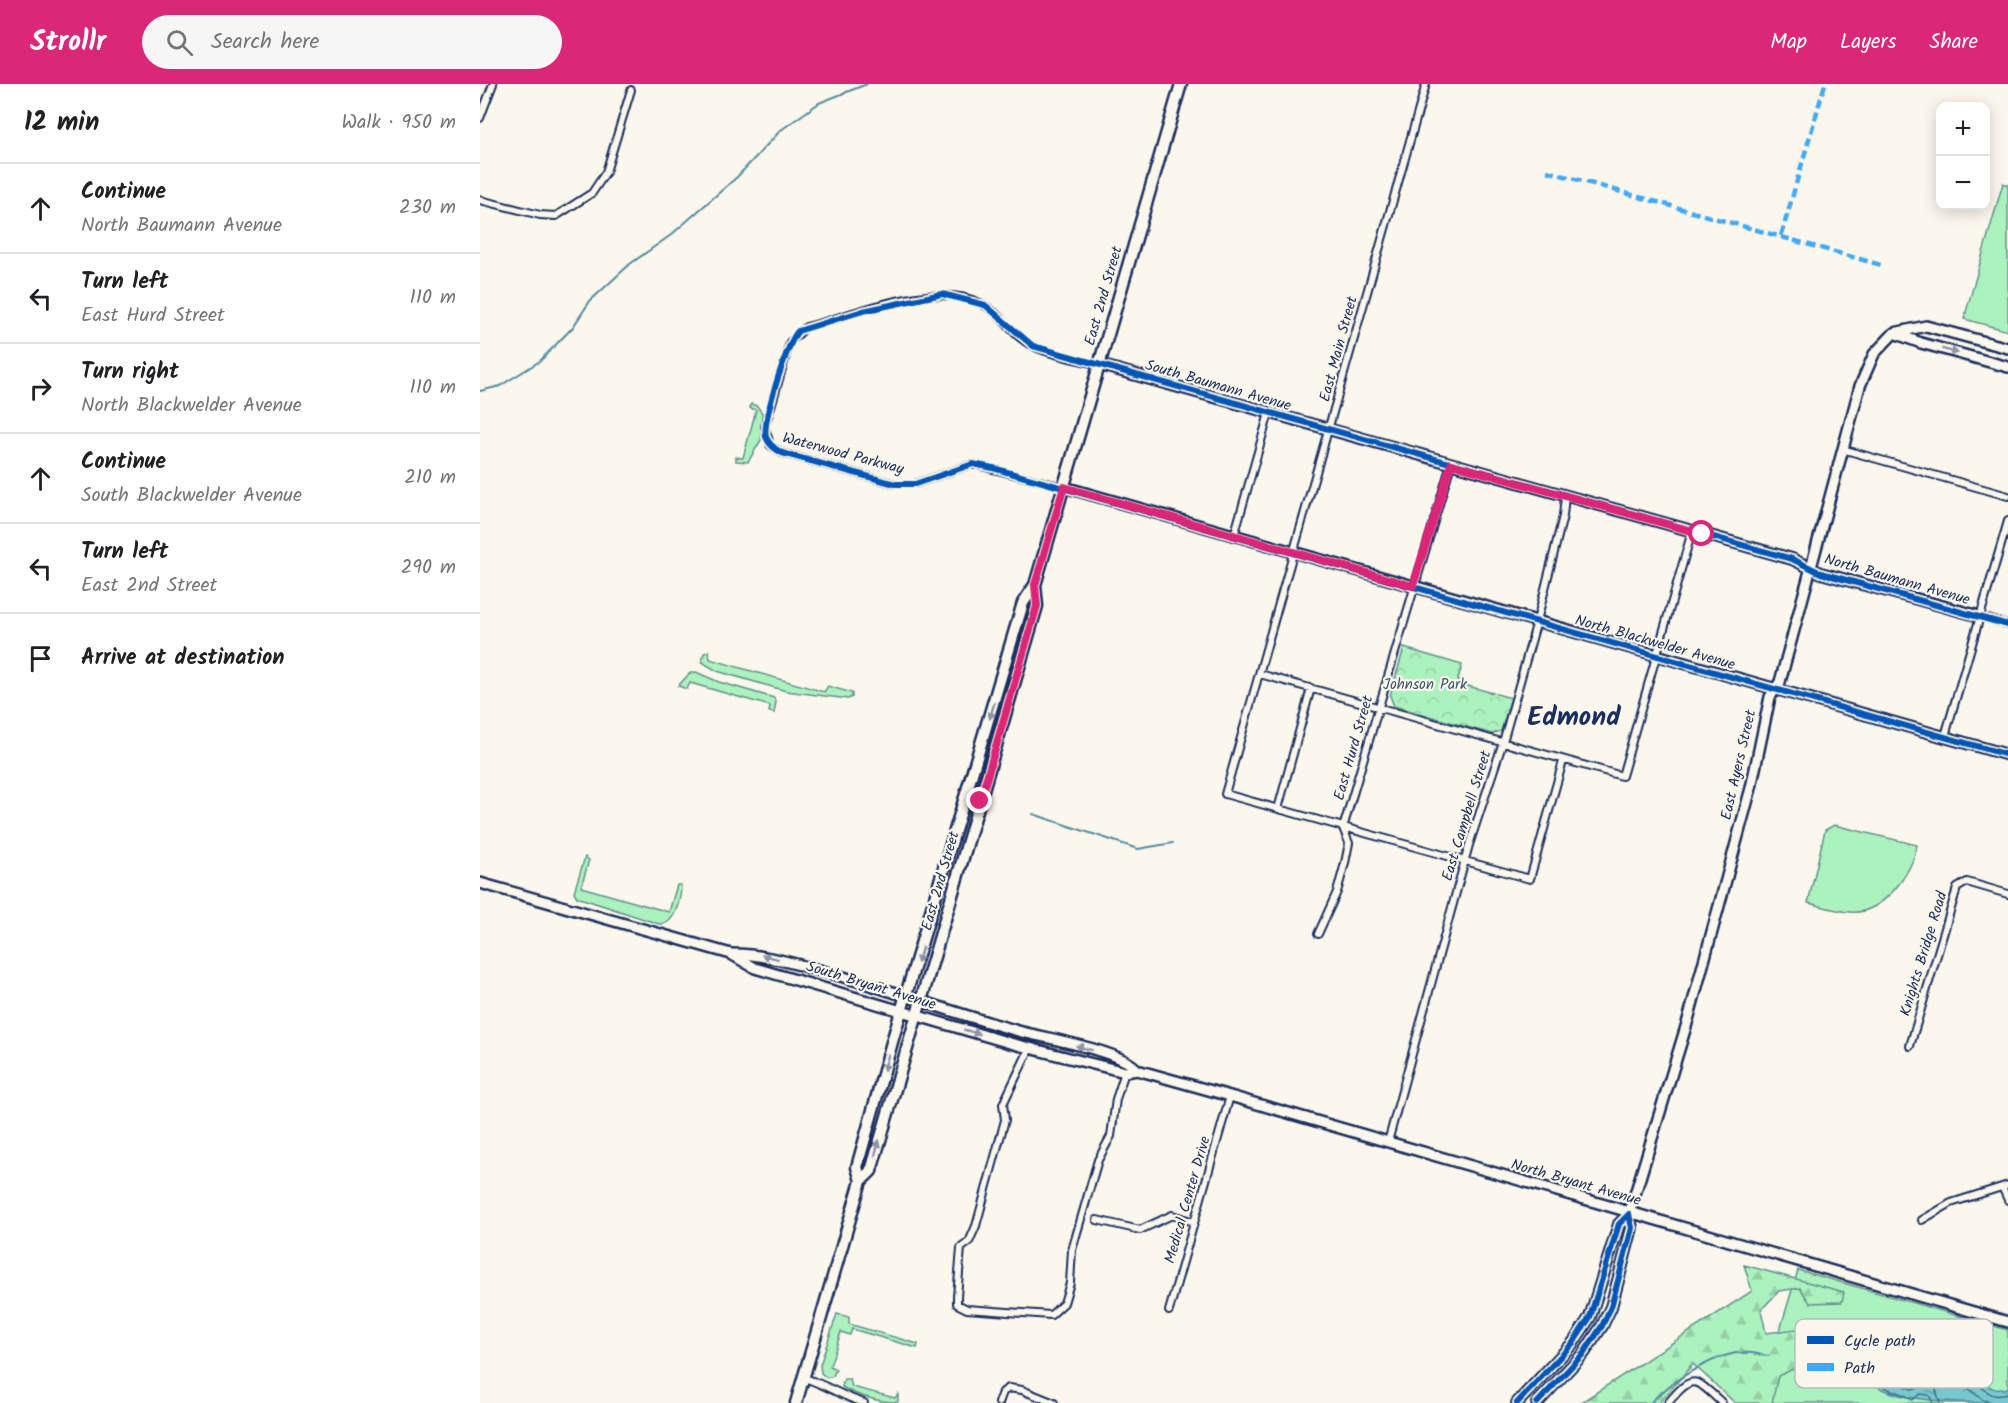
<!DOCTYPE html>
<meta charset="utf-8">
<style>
body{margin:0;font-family:Kalam,sans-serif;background:#f6f6f6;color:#202124}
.controls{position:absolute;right:18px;top:18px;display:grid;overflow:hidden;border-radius:12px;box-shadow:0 3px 15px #0003}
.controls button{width:54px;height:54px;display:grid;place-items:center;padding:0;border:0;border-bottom:2px solid #e0e0e0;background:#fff;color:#202124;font:30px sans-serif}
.stop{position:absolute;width:18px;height:18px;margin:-14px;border:4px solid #db2777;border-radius:50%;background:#fff}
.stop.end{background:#db2777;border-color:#fff;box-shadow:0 2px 6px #0008}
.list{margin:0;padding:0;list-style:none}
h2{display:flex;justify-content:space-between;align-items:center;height:78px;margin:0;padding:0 24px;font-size:26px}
h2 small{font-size:20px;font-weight:400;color:#757577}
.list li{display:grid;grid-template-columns:39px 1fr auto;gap:18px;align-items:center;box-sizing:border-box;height:90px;padding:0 24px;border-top:2px solid #e0e0e0}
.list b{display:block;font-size:22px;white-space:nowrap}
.list p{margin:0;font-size:20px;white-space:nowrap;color:#757577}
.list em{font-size:20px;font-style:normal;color:#757577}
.icon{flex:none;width:33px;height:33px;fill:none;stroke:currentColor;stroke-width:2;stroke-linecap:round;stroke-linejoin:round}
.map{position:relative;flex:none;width:1528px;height:1319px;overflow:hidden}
header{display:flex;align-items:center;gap:36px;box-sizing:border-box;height:84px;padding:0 30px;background:#db2777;color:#fff}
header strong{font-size:28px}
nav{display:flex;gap:33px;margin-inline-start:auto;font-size:21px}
.search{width:420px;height:54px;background:#f6f6f6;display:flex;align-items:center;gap:15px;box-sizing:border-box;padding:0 21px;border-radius:33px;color:#757577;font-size:22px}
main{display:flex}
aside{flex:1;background:#fff}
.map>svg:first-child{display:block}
</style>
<header>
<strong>Strollr</strong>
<div class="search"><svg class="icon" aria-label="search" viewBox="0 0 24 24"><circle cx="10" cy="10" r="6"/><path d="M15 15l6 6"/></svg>Search here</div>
<nav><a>Map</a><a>Layers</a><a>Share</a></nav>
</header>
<main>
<aside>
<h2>12 min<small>Walk · 950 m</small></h2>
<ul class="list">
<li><svg class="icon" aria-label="ahead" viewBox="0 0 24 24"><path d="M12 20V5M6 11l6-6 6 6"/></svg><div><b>Continue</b><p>North Baumann Avenue</p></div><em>230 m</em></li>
<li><svg class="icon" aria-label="left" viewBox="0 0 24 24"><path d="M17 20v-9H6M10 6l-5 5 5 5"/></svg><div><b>Turn left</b><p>East Hurd Street</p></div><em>110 m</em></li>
<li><svg class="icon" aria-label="right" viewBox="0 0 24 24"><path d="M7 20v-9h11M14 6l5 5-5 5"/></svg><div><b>Turn right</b><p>North Blackwelder Avenue</p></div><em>110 m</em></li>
<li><svg class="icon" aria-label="ahead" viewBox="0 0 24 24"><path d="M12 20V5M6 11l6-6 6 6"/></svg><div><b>Continue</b><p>South Blackwelder Avenue</p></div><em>210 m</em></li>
<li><svg class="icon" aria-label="left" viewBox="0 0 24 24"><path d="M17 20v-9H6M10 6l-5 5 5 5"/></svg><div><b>Turn left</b><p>East 2nd Street</p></div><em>290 m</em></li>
<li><svg class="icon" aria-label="arrive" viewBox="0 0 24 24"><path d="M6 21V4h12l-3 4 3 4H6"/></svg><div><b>Arrive at destination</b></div></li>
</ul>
</aside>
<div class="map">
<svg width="1528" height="1319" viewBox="0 0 1528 1319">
<defs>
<pattern id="forest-firs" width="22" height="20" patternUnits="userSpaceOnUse" patternTransform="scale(1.5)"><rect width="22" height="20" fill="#abf2be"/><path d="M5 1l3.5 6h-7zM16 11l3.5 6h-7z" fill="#93d0a6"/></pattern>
<pattern id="park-crowns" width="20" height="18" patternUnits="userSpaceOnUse" patternTransform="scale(1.5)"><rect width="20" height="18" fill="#abf2be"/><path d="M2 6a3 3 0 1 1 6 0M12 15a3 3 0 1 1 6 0" fill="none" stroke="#93d0a6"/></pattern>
<pattern id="water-ripples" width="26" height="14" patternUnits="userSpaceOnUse" patternTransform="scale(1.5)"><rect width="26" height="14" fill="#77c8cd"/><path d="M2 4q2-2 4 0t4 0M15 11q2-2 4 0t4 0" fill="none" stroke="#61a3aa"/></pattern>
</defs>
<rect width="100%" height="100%" fill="#fbf7ec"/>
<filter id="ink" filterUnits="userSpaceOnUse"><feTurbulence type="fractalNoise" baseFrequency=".0167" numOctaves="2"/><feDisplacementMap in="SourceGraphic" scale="12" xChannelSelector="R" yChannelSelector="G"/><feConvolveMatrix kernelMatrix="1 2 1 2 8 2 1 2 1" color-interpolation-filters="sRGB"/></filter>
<g filter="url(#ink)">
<path fill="#abf2be" stroke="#63908e" stroke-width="1.5" d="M1523,99L1528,101V247L1484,235Z
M271,320L277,322L282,329L281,356L268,378L256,377V373L263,374L276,326L270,324Z
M229,567L230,575L344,608L348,602L372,609V613L368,615L306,607L237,587L222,578L224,569Z
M216,588L239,598L294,614L296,618L294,629L289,628L290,622L210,599L207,605L198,602L210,589Z
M1354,741L1437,761C1433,789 1402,831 1370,828C1356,827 1342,822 1328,819L1345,746Z
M105,773L109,776L101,803L189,828L197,801H201C201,814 195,842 179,840L97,813L94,808Z
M1318,1186L1528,1246V1319H1278Z
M357,1230L369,1233V1240L438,1260L437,1264L372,1245L370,1251L361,1248L350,1282L356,1285L353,1292L347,1294L341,1289L340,1281Z
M364,1295H370L372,1303L415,1314L418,1310V1318C403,1319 376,1312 362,1303Z"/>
<path fill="url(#forest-firs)" stroke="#63908e" stroke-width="1.5" d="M1264,1181L1364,1208L1362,1218L1330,1219L1320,1204L1299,1207L1281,1226L1286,1249L1324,1244L1320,1282L1298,1292L1292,1319H1255L1213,1280L1179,1319H1100L1272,1207Z"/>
<path fill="url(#park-crowns)" stroke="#63908e" stroke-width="1.5" d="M924,564L982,581L977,599L1031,614L1021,647L1012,650L914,622L910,612Z"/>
<path fill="url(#water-ripples)" stroke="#528ba1" stroke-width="1.5" d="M1429,1241C1449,1247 1440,1270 1451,1283C1461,1295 1479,1288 1491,1290C1508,1294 1505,1310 1528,1304V1319C1496,1319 1411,1319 1394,1299C1398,1273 1410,1268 1419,1246Z"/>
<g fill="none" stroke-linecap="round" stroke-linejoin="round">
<path stroke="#406c8a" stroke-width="1.5" d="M1428,1265L1439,1290L1447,1298L1445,1302L1432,1305L1408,1296L1412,1281Z
M1453,1319L1449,1311L1440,1310L1432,1316C1423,1307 1408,1309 1400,1298L1406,1276L1416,1268L1426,1248H1431C1441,1258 1437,1276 1446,1287C1458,1302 1476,1291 1490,1296C1507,1302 1505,1316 1528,1310
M1460,1319L1456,1306L1458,1302L1488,1304L1503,1316L1515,1319"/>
<path stroke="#528ba1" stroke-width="2" d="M0,307L20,302L60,277L93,243L110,217L150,180L191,151L257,93L301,46L339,19L387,0
M553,730L658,765L693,759
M1170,1319C1191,1298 1226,1275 1256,1269C1267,1267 1278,1270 1289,1272"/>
<defs>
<path id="street" d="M946,0L745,710L1050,795L1083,677
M0,34L13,0
M0,116L60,131L76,132L112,109L126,88L151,6
M1362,365L1528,412
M584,403L493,380L435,400H415L302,369L290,361L285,343L310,258L326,243C376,230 456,194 504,221C523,231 533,253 553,262C573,272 598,275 619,281
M754,452L789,329
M1499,532L1528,541
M780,590L1142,692L1212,447
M1465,652L1528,437
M798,725L831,604
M838,850L857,808L865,779L869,759L863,744L971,380
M1430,962L1477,804L1487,798L1528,810
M550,964L523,1020L525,1036L496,1142L489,1158L481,1164L477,1213V1220L487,1225L571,1231L584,1219L590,1199L592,1166L618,1076L631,1052L636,1015L645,988
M908,1058L989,761L1023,658L1057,537L1083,432L1085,412
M1523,1105L1528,1116
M617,1136L660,1146L692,1131L714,1138
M1442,1136L1471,1119L1528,1101
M689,1227L750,1012
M324,1294C345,1300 363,1313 384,1319
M519,1319L523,1308L529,1304L542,1306L574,1319
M1188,1319C1213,1289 1215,1294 1242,1319"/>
<path id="secondary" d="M1414,249L1441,259L1528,283
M1414,249L1446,242L1528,264
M620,281L1312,475L1341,489L1499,532
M584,403L1528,671
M0,799L251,870L275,884L530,959L645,988L657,986L750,1012L1528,1238
M253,870C285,870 315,880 346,888C412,906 476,930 542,948C566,954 645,968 657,986
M1037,1319L1093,1259L1110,1233L1139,1140L1149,1130
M1057,1319L1104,1269L1122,1242L1131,1223L1152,1144L1149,1130L1208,936L1271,704L1290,613L1300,598L1380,302L1394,270L1414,249"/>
<path id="primary" d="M381,1097L377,1083L414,951L543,519L555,501L701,0
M316,1319L381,1097L391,1087L557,522L555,501"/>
</defs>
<use href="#street" stroke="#1b2f5e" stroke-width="10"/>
<use href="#secondary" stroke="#1b2f5e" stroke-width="14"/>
<use href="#primary" stroke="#1b2f5e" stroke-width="15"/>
<use href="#street" stroke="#fbf7ec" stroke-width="6"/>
<use href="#secondary" stroke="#fbf7ec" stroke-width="9"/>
<use href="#primary" stroke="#fbf7ec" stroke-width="10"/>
<path stroke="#3fa9f5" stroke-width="4.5" stroke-dasharray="9 4.5" stroke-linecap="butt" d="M1067,87L1401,181
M1301,152L1345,0"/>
<defs>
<path id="cycleway" d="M1528,541L1341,489L1312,475L553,262L505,221L462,210L383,227L318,247C307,259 282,338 286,353C289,361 295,365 302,369L415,400H435L493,380L513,384L1528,671
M1037,1319L1093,1259L1110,1233L1139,1140L1149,1130
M1057,1319L1104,1269L1122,1242L1131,1223L1152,1144L1149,1130"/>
</defs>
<use href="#cycleway" stroke="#fbf7ec" stroke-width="10"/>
<use href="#cycleway" stroke="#0057b8" stroke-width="6"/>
</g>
<defs><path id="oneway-solid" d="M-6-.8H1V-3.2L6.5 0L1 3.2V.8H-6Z" transform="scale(1.5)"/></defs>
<g fill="#8b93a5">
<use href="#oneway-solid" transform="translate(1470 267) rotate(15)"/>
<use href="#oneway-solid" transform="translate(512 627) rotate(106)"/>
<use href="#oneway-solid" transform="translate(440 871) rotate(106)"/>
<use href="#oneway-solid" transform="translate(290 873) rotate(-166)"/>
<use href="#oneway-solid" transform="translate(492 948) rotate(16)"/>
<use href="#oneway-solid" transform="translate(604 964) rotate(-165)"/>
<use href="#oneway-solid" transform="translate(406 979) rotate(106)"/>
<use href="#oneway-solid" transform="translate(397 1064) rotate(-75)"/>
</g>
</g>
<g fill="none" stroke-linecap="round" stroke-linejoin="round" filter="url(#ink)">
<path stroke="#db2777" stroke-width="8" d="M500,717L557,522L555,501L584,403L933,502L971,380L1222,450"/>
</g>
<g text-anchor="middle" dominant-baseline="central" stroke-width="4.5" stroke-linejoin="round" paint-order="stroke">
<g font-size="15" fill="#1b2f5e" stroke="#fbf7ec">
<text transform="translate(624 212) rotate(-74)">East 2nd Street</text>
<text transform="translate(859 265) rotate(-75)">East Main Street</text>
<text transform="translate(738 302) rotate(16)">South Baumann Avenue</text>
<text transform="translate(363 370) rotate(15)">Waterwood Parkway</text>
<text transform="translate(1417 496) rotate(16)">North Baumann Avenue</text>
<text transform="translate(1175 559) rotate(16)">North Blackwelder Avenue</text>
<text transform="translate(874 664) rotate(-74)">East Hurd Street</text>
<text transform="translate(1259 681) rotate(-77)">East Ayers Street</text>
<text transform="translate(987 732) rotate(-73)">East Campbell Street</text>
<text transform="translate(461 797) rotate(-74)">East 2nd Street</text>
<text transform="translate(1444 870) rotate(-73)">Knights Bridge Road</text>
<text transform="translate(391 902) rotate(17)">South Bryant Avenue</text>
<text transform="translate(1096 1099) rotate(16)">North Bryant Avenue</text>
<text transform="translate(708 1116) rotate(-74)">Medical Center Drive</text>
</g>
<g font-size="15" fill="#385671" stroke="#fbf7ec">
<text x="945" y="601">Johnson Park</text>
</g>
<g font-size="27" font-weight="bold" fill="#1b2f5e" stroke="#fbf7ec">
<text x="1094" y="633">Edmond</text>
</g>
</g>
<rect x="1315" y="1235" width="198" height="69" rx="9" fill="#fbf7ec" stroke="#b8bbc1" stroke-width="1.5"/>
<rect x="1327" y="1252" width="27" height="8" fill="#0057b8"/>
<rect x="1327" y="1279" width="27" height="8" fill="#3fa9f5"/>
<g font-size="16" fill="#1b2f5e">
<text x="1364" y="1262">Cycle path</text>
<text x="1364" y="1289">Path</text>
</g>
</svg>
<div class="controls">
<button>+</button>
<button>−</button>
</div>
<div class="stop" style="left:1222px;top:450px"></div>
<div class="stop end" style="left:500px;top:717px"></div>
</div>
</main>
